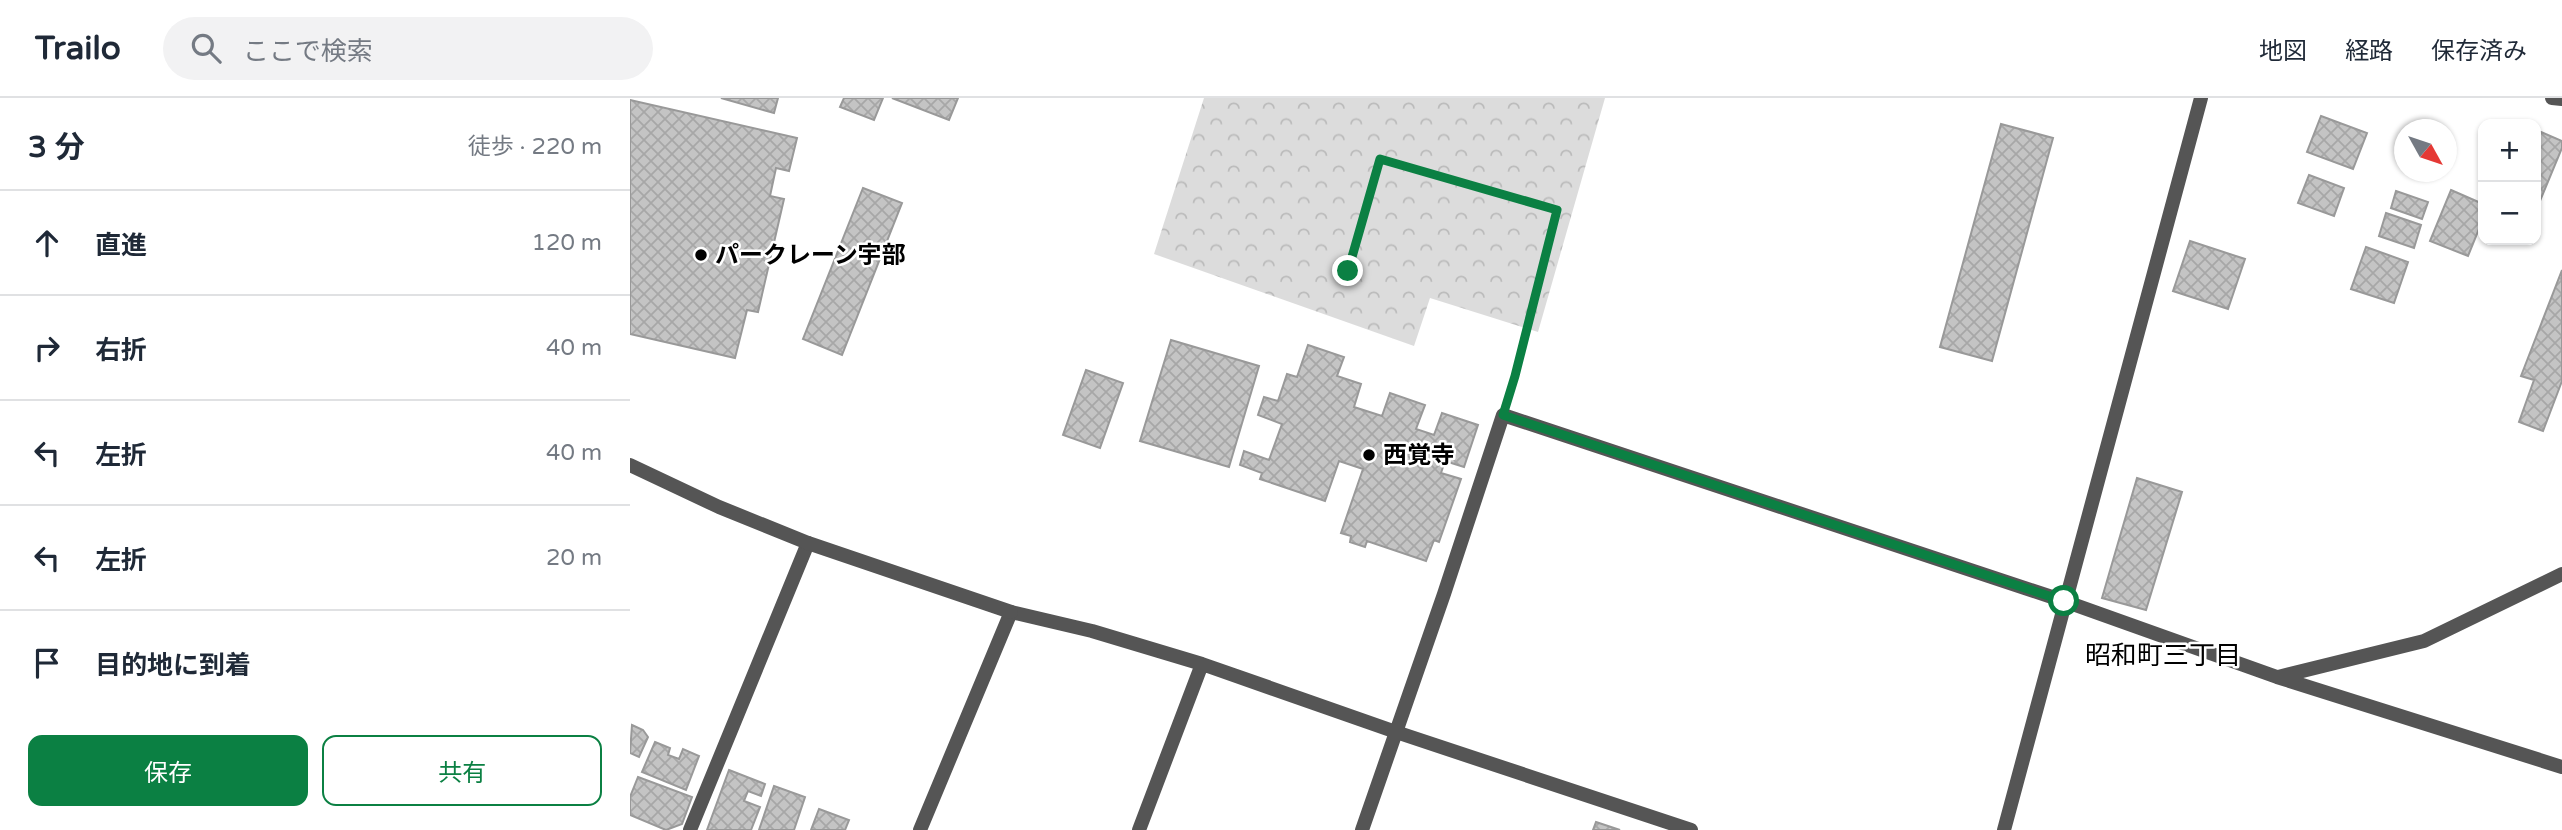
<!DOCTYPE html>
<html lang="ja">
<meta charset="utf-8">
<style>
body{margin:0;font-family:"Varela Round","Noto Sans JP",sans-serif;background:#f2f2f3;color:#1f2937}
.controls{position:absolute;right:21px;top:21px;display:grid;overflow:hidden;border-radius:14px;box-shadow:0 2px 5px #0004}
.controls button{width:63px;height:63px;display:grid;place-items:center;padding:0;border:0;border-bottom:2px solid #e0e1e3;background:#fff;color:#1f2937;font:35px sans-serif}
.compass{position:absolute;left:1764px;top:21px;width:63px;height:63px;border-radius:50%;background:#fff;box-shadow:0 2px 5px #0004;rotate:130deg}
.stop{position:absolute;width:21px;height:21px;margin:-16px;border:5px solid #0b8043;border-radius:50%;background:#fff}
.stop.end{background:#0b8043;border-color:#fff;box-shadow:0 2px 7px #0008}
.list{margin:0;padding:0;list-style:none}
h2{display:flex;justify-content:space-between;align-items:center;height:91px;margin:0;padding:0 28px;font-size:30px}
h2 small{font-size:23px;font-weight:400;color:#747a83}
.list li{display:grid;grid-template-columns:46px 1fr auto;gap:21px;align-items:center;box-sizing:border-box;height:105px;padding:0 28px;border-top:2px solid #e0e1e3}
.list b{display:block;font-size:26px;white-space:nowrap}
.list em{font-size:23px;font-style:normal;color:#747a83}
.actions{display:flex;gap:14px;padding:21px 28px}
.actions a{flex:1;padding:16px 0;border:2px solid #0b8043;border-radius:14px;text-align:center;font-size:24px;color:#0b8043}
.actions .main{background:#0b8043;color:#fff}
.icon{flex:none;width:38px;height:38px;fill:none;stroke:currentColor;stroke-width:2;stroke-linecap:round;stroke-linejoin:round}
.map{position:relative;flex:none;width:1932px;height:732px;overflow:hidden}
header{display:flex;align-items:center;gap:42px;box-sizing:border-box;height:98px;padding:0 35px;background:#fff;border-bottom:2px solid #e0e1e3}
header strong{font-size:33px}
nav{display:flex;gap:38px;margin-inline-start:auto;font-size:24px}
.search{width:490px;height:63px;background:#f2f2f3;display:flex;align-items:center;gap:18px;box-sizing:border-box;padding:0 24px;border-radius:38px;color:#747a83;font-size:26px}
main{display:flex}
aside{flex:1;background:#fff}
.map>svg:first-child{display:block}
</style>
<header>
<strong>Trailo</strong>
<div class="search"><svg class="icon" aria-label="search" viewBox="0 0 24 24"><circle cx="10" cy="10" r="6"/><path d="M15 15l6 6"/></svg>ここで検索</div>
<nav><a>地図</a><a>経路</a><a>保存済み</a></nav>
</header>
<main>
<aside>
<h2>3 分<small>徒歩 · 220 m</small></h2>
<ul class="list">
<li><svg class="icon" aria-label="ahead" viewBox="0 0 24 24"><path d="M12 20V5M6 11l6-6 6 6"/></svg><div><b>直進</b></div><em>120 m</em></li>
<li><svg class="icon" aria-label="right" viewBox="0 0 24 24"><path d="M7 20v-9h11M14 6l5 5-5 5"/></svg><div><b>右折</b></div><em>40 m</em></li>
<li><svg class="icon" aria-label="left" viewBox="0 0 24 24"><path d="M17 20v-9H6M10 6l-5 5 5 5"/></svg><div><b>左折</b></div><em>40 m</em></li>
<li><svg class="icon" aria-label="left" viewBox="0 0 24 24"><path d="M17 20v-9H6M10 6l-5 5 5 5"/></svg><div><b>左折</b></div><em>20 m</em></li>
<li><svg class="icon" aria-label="arrive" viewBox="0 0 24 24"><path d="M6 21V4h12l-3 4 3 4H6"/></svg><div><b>目的地に到着</b></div></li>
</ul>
<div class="actions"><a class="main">保存</a><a>共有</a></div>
</aside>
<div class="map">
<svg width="1932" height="732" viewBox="0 0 1932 732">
<defs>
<pattern id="park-crowns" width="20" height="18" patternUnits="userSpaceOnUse" patternTransform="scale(1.75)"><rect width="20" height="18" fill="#dcdcdc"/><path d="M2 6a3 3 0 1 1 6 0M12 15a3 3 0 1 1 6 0" fill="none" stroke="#bbb"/></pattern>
<pattern id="building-cross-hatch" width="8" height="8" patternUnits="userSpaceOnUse" patternTransform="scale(1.75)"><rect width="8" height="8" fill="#c4c4c4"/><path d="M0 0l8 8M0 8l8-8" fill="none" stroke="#a7a7a7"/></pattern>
</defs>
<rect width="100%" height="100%" fill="#fff"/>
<path fill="url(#park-crowns)" d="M574,0H975L908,234L800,200L784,248L524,156Z"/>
<path fill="url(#building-cross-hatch)" stroke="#999" stroke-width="2" d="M91,0H148L144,15Z
M214,0H253L244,22L210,9Z
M262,0H328L319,22Z
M0,2L167,40L159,73L146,70L140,98L154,101L128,214L117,212L105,260L0,236Z
M1691,18L1737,35L1723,71L1677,54Z
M1371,26L1423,40L1362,263L1310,249Z
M1911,34L1932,43V50L1907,110L1906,47Z
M1679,77L1714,90L1704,118L1668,105Z
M233,90L272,105L212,257L173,241Z
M1821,92L1853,106V121L1838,158L1800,143Z
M1766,93L1798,104L1792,121L1761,110Z
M1756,115L1791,127L1784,150L1749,138Z
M1560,143L1615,161L1598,211L1543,193Z
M1736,149L1778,164L1764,205L1721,191Z
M1932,172V283L1913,333L1889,324L1904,282L1891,278Z
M541,242L629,268L599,369L510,343Z
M678,247L714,259L707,278L731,286L724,309L752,318L760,295L795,307L786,331L804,337L812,315L848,327L834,369L815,363L811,375L831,381L809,444L804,442L796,463L737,443L735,449L720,444L721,438L711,435L733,371L709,363L695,403L630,381L632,375L610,367L614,353L639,362L652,326L628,317L634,299L648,303L657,276L667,279Z
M456,272L493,285L470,350L433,337Z
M1507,380L1552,394L1516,512L1472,500Z
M2,627L13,632L18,639L9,659L0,655Z
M25,644L40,650L38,657L49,661L53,651L69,658L56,692L12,674Z
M99,672L135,686L131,698L118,693L114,703L130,709L121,732H77Z
M8,679L62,699L52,726L36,732L0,717V699Z
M144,688L175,699L164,732H129Z
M189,711L219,722L215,732H181Z
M966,724L990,732H963Z"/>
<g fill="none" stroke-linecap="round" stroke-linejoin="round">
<path stroke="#777" stroke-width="4.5" stroke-dasharray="2 3.5" stroke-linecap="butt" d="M718,173L750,61L927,112L879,296"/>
<path stroke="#555" stroke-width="14" d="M1648,579L1794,543L1932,476
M60,732L178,445
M290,732L381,514L462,533L572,566L766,634L1061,732
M509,732L572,566
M732,732L814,496L873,317L1434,503L1647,579L1932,669
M1374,732L1571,0"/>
<path stroke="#555" stroke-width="14" d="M1922,0L1932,1
M0,367L89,409L178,445L381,514"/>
</g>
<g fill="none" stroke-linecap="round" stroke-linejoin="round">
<path stroke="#0b8043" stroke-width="9" d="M718,173L750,61L927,112L885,278L873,317L1434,503"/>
</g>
<g fill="#000" stroke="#fff" stroke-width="2.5">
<circle cx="71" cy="157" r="7"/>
<circle cx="739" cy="357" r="7"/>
</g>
<g text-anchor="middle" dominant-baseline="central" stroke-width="5" stroke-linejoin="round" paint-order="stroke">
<g font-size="24" font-weight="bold" fill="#000" stroke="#fff" text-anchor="start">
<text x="85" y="157">パークレーン宇部</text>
<text x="753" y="357">西覚寺</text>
</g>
<g font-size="26" fill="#000" stroke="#fff">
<text x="1533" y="557">昭和町三丁目</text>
</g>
</g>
</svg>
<div class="controls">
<button>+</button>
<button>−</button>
</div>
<svg class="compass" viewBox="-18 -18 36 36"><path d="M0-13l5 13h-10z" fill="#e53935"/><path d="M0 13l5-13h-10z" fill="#747a83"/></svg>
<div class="stop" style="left:1434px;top:503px"></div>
<div class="stop end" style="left:718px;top:173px"></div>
</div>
</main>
